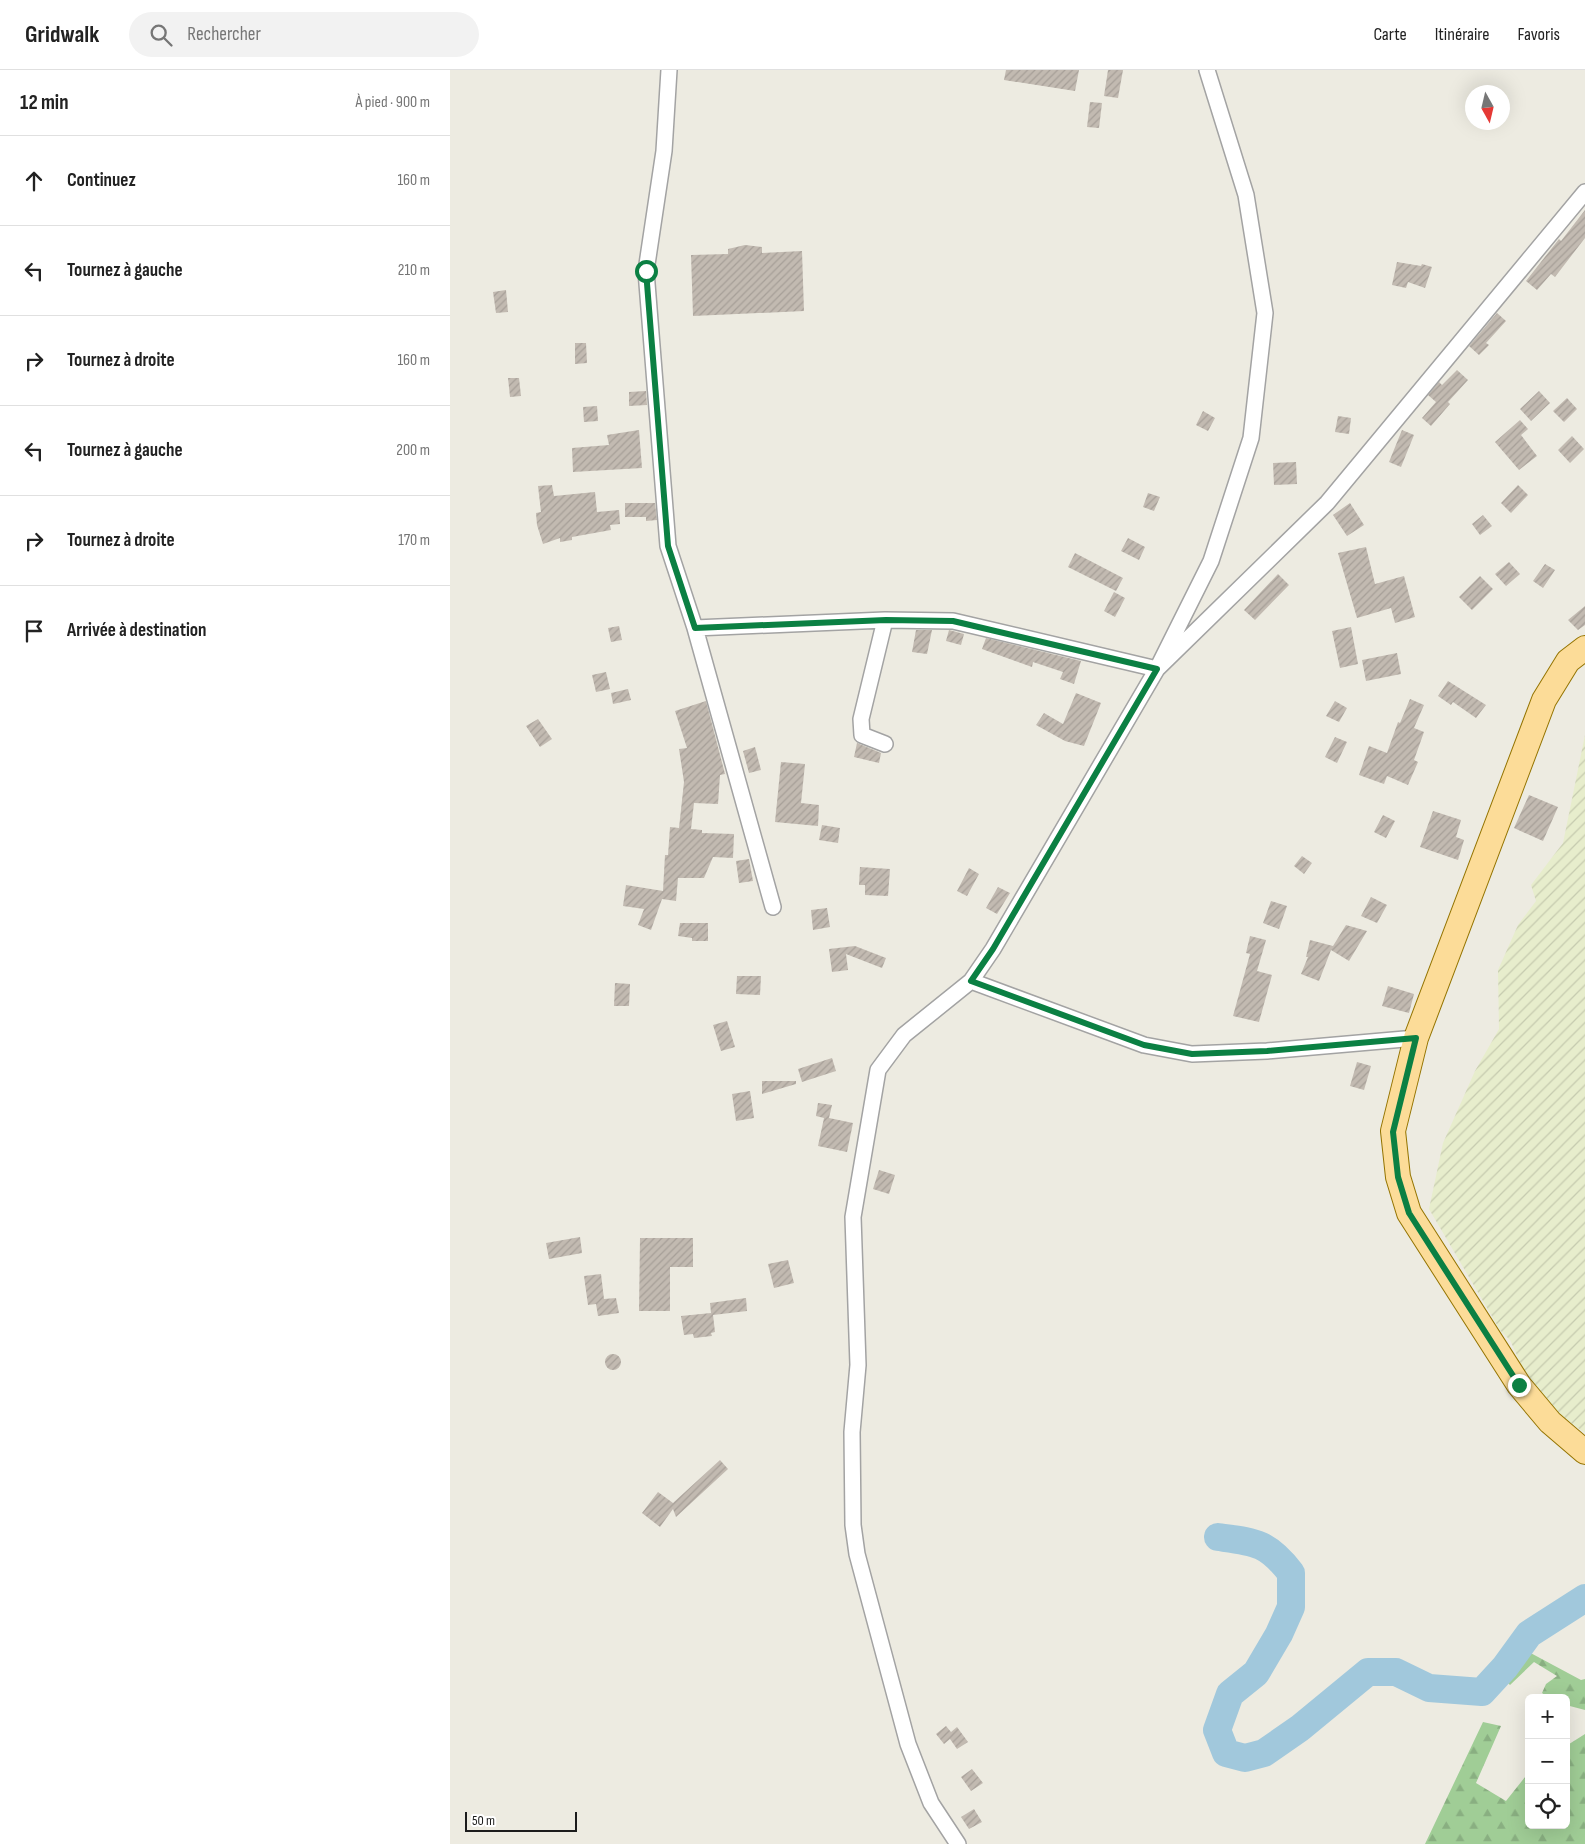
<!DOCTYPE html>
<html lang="fr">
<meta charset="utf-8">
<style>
body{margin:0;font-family:"Sofia Sans Condensed",sans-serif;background:#f2f2f2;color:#222}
.controls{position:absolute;right:15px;bottom:15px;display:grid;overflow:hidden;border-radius:8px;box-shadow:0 5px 20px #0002}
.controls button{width:45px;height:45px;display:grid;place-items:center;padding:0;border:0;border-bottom:1px solid #e0e0e0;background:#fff;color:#222;font:25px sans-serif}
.compass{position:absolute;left:1015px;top:15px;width:45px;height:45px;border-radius:50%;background:#fff;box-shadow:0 5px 20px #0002;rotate:172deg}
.scale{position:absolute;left:15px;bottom:12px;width:112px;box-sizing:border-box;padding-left:5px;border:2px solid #1c1c1c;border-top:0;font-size:14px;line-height:18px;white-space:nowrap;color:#1c1c1c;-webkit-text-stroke:4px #fff;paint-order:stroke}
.stop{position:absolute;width:15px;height:15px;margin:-11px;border:4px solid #0b8043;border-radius:50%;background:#fff}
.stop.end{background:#0b8043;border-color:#fff;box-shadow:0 1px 5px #0008}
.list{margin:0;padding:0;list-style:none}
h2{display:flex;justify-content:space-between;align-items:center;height:65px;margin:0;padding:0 20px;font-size:21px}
h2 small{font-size:16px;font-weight:400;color:#767676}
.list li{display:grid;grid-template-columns:32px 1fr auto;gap:15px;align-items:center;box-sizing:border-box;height:90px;padding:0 20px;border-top:1px solid #e0e0e0}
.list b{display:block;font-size:19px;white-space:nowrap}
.list em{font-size:16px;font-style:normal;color:#767676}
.icon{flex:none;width:28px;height:28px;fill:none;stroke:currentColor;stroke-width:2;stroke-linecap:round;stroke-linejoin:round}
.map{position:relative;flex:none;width:1135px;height:1774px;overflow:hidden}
header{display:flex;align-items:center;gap:30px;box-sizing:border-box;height:70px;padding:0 25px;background:#fff;border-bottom:1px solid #e0e0e0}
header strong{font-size:24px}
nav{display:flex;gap:28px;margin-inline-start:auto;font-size:18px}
.search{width:350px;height:45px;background:#f2f2f2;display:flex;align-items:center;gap:12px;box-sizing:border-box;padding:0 18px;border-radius:28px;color:#767676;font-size:19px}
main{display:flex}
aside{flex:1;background:#fff}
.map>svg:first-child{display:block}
</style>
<header>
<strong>Gridwalk</strong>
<div class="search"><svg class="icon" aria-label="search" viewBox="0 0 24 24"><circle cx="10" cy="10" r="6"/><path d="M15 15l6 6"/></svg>Rechercher</div>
<nav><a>Carte</a><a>Itinéraire</a><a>Favoris</a></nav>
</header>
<main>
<aside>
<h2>12 min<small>À pied · 900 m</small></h2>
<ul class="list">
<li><svg class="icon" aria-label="ahead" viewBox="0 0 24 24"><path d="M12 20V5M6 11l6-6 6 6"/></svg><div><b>Continuez</b></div><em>160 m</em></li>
<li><svg class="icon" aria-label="left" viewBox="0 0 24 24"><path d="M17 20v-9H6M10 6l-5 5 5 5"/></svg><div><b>Tournez à gauche</b></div><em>210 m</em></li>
<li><svg class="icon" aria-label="right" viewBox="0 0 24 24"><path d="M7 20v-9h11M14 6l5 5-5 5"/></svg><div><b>Tournez à droite</b></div><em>160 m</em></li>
<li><svg class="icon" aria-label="left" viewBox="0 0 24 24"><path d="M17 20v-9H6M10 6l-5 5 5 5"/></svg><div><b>Tournez à gauche</b></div><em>200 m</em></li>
<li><svg class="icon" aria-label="right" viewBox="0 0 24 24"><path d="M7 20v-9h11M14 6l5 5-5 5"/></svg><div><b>Tournez à droite</b></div><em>170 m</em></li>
<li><svg class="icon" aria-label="arrive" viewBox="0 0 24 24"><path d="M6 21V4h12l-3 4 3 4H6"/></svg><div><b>Arrivée à destination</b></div></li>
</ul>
</aside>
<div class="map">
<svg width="1135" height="1774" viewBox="0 0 1135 1774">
<defs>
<pattern id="farmland-furrows" width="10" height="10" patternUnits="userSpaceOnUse" patternTransform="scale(1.25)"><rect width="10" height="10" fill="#e7edcc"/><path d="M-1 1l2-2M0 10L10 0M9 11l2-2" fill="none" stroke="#c6cbaf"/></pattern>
<pattern id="forest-firs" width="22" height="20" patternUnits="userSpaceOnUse" patternTransform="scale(1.25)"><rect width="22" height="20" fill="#a0cd96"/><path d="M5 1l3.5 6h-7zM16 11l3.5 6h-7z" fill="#89af81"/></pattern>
<pattern id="building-hatch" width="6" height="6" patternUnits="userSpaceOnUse" patternTransform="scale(1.25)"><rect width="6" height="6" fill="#c2bab1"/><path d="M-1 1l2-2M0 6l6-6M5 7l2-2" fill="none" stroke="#a69f98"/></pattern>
</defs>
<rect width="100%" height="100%" fill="#edebe1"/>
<path fill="url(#farmland-furrows)" d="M1135,665V1363L1102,1339L1076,1305L1060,1270L1050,1260L979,1139L993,1073L1025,1001L1049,959L1048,900L1068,855L1086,831L1081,815L1113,773Z"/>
<path fill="url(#forest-firs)" d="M1075,1580L1131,1610L1135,1609V1640L1116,1635V1628H1099L1092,1623L1096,1614L1107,1606L1084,1592L1060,1615L1053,1608Z
M1033,1652L1051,1656L1026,1713L1056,1731L1079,1702V1755H1116V1676L1135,1664V1774H975Z"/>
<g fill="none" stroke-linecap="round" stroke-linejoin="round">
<path stroke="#a1c8dc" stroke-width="28" d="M768,1467C805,1472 817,1472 841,1503V1537L829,1564L806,1603L780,1624L767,1660L776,1683L795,1688L814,1683L850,1658L918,1602H946L979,1618L1032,1622L1055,1597L1079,1564L1135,1528"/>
</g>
<path fill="url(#building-hatch)" d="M556,0H629L625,21L554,10Z
M658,0H673L668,28L654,26Z
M640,32L652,33L649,58L637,57Z
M1135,140V168L1105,207L1101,204L1087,220L1076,211L1109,169L1111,171Z
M295,175L312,177V183L352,181L354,241L243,246L241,185L278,184V179Z
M947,192L971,196L972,194L982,197L975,218L958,212L956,218L942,215Z
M56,220L58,242L46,243L43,222Z
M1047,243L1056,251L1036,273L1039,275L1029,285L1019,276Z
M125,273H136L137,293L125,294Z
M1007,300L1018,310L998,332L1000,334L981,356L972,348L986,332L978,325L989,312L992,315Z
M58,308H69L71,326L60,327Z
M196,321L197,335L179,336V322Z
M1089,321L1100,333L1081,351L1070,339Z
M1117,328L1127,339L1114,352L1103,341Z
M147,336L148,351L134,352L133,337Z
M753,341L765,348L758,361L746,355Z
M888,346L901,348L899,364L885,362Z
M1070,350L1078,359L1071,365L1087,386L1069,400L1045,372Z
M189,360L192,398L123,402L122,378L159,375L157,365Z
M952,360L964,365L951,397L939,392Z
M1122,366L1134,379L1120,393L1108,380Z
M846,392L847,414L824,415L823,393Z
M102,415L104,426L145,422L147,442L169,440L170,454L160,455L161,460L122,467V470L110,472V468L93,474L87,455L86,443L91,442L88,416Z
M1068,415L1078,425L1061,443L1051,433Z
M698,423L710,427L704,441L693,437Z
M175,433H205L207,450L196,451V447H175Z
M900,433L914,455L897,466L883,445Z
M1033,445L1042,456L1030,465L1022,454Z
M678,468L695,477L689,490L671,481Z
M916,477L925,514L954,506L965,547L945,553L941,538L907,548L888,483Z
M625,483L673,508L666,521L618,497Z
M1059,492L1070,504L1056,516L1045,504Z
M1095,494L1105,500L1093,518L1083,511Z
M828,504L839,515L805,550L794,540Z
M1030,506L1043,519L1022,540L1009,527Z
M664,522L675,528L665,547L654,541Z
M1135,536V555L1128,560L1118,550Z
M169,556L172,570L161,572L158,558Z
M901,557L908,594L890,598L882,561Z
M466,560H482L477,584L462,582Z
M499,560L514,564L511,575L496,571Z
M536,568L631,591L624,614L610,609L613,602L583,592L582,597L532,579Z
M947,583L951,604L916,611L912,590Z
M156,602L160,619L146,622L142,605Z
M998,611L1036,635L1026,648L1003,632L1001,635L988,626Z
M178,619L181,630L163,634L161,623Z
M626,623L651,633L634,676L615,671L586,655L594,643L613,654Z
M960,629L974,635L964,658L974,662L964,690L968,692L958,715L937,706L934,714L909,705L919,676L937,683L948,652L950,653Z
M256,631L275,704L270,705L268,734L244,733L241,759L252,760V763L284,764L283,788L263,787L254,808H228L226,831L212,829L201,860L188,855L194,839L173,836L176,815L213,821L215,785H218L220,757L229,758L234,712L229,679L237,678L225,641Z
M885,631L897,638L889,652L876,646Z
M88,649L102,669L90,677L76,656Z
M885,667L897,672L887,693L875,687Z
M407,673L431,683L429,693L404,687Z
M305,677L311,700L299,703L293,681Z
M331,692L355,694L351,733L369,735L368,756L325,752Z
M1079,725L1108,737L1093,771L1064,758Z
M983,741L1011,750L1006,767L1014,770L1008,790L970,777Z
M933,745L945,751L936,768L924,762Z
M372,755L390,758L388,773L369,770Z
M852,786L862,793L854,804L844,796Z
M299,789L303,811L289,813L286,791Z
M410,797L440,799L438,826L415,825V815H409Z
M519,798L529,804L517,826L507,821Z
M548,817L560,823L547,844L536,838Z
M921,827L937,835L927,853L911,846Z
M821,831L837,836L829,859L813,853Z
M377,838L380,857L363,860L361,840Z
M230,853H258V871H242V868L228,866Z
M896,855L917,861L899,891L881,880L869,911L851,904L858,887H856L860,870L883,876Z
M800,866L816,870L807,901L822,905L809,952L783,946L800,884L796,883Z
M405,876L436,888L432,898L396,884L398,900L382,902L379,879Z
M287,906H311L310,925L286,924Z
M165,913L180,914L179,936H164Z
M938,916L964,924L959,943L932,936Z
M277,951L285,977L271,981L263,955Z
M382,988L386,1001L352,1012L348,999Z
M907,992L921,996L914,1020L900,1016Z
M312,1011H346V1014L312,1024Z
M300,1021L304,1048L286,1051L282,1024Z
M368,1033L382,1035L379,1048L403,1053L397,1082L368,1076L374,1048L366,1046Z
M429,1100L445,1105L439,1124L423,1119Z
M130,1167L132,1183L99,1189L96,1173Z
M190,1168H243V1197H220V1241H189Z
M338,1190L344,1213L324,1218L318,1194Z
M151,1204L154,1229L166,1228L169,1243L148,1246L146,1234L138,1235L134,1206Z
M296,1228L297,1241L263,1245L265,1262L261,1263L262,1266L244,1268L243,1264L234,1265L231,1246L261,1243L260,1233Z
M155 1292a8 8 0 1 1 16 0a8 8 0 1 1-16 0Z
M270,1390L278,1399L226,1447L223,1439L210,1457L192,1443L208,1422L223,1433Z
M496,1656L501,1662L507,1657L518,1672L507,1679L500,1669L494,1674L486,1664Z
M522,1699L533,1713L521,1721L511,1707Z
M524,1739L532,1752L519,1759L511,1747Z"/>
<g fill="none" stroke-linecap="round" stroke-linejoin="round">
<defs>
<path id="street" d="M219,0L214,81L196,201L218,476L245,558L323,837
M245,558L435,550L503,551L707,599L877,433L1135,122
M435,674L412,665L411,649L435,550
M521,911L694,975L742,984L817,981L966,968
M508,1774L481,1733L458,1674L407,1484L403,1455L402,1362L408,1295L403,1147L428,1000L454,965L521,911L543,879L707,599L761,491L801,368L815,243L796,125L757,0"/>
<path id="primary" d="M1135,578L1118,591L1094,630L966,968L943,1061L948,1107L959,1143L1069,1315L1100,1352L1135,1382"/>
</defs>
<use href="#street" stroke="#a3a3a3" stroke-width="18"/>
<use href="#primary" stroke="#947400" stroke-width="26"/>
<use href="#street" stroke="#fff" stroke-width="15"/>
<use href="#primary" stroke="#fcdc98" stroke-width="24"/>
</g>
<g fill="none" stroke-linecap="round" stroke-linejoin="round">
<path stroke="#0b8043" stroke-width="6" d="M196,201L218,476L245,558L436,550L503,551L707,599L543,879L521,911L694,975L742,984L817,981L966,968L943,1062L948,1107L959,1143L1069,1315"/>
</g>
</svg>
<div class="controls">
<button>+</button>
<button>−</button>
<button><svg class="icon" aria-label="locate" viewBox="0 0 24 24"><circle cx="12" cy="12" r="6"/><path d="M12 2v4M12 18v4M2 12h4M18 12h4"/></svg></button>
</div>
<svg class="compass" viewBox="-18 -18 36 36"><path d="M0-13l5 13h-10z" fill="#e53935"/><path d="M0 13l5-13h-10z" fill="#767676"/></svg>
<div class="scale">50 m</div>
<div class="stop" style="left:196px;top:201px"></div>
<div class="stop end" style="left:1069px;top:1315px"></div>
</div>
</main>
